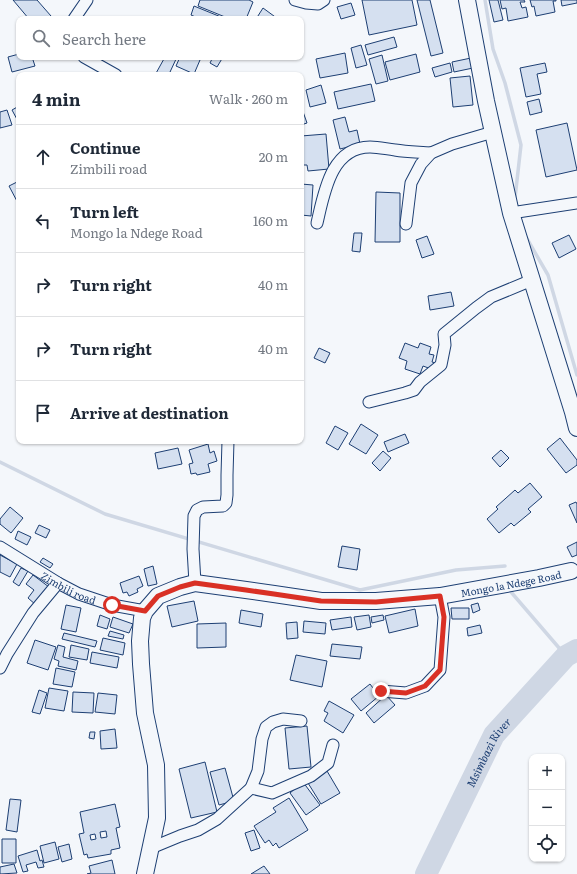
<!DOCTYPE html>
<meta charset="utf-8">
<style>
body{margin:0;font-family:Literata,serif;background:#f2f2f3;color:#1f2937}
.controls{position:absolute;right:12px;bottom:12px;display:grid;overflow:hidden;border-radius:8px;box-shadow:0 1px 3px #0004}
.controls button{width:36px;height:36px;display:grid;place-items:center;padding:0;border:0;border-bottom:1px solid #e0e1e3;background:#fff;color:#1f2937;font:20px sans-serif}
.stop{position:absolute;width:12px;height:12px;margin:-9px;border:3px solid #d93025;border-radius:50%;background:#fff}
.stop.end{background:#d93025;border-color:#fff;box-shadow:0 1px 4px #0008}
.list{margin:0;padding:0;list-style:none}
h2{display:flex;justify-content:space-between;align-items:center;height:52px;margin:0;padding:0 16px;font-size:17px}
h2 small{font-size:13px;font-weight:400;color:#747a83}
.list li{display:grid;grid-template-columns:26px 1fr auto;gap:12px;align-items:center;box-sizing:border-box;height:64px;padding:0 16px;border-top:1px solid #e0e1e3}
.list b{display:block;font-size:15px;white-space:nowrap}
.list p{margin:0;font-size:13px;white-space:nowrap;color:#747a83}
.list em{font-size:13px;font-style:normal;color:#747a83}
.icon{flex:none;width:22px;height:22px;fill:none;stroke:currentColor;stroke-width:2;stroke-linecap:round;stroke-linejoin:round}
.map{position:relative;flex:none;width:577px;height:874px;overflow:hidden}
.search{position:absolute;background:#fff;box-shadow:0 1px 3px #0004;left:16px;top:16px;width:288px;height:44px;display:flex;align-items:center;gap:10px;box-sizing:border-box;padding:0 14px;border-radius:8px;color:#747a83;font-size:15px}
.panel{position:absolute;background:#fff;box-shadow:0 1px 3px #0004;left:16px;top:72px;width:288px;height:372px;border-radius:8px}
.map>svg:first-child{display:block}
</style>
<div class="map">
<svg width="577" height="874" viewBox="0 0 577 874">
<rect width="100%" height="100%" fill="#f4f7fb"/>
<g fill="none" stroke-linecap="round" stroke-linejoin="round">
<path stroke="#cfd7e4" stroke-width="3.5" d="M485,0L493,49L505,83L521,145L515,198
M526,237L548,275L577,375
M0,462L105,514L360,590L456,570L505,566
M511,592L566,656"/>
<path stroke="#cfd7e4" stroke-width="22" id="s1" d="M426,874L494,735L566,656L577,650"/>
</g>
<path fill="#d5e0f0" stroke="#1d3f73" fill-rule="evenodd" d="M13,0H37L51,16L48,19H29Z
M200,0H249L253,2L246,19H230L198,6Z
M362,0H412L417,25L369,35Z
M417,0H430L443,53L431,56Z
M489,0H498L503,20L494,22Z
M500,0H524L525,2H520L522,8L526,7L528,17L508,21L506,8L502,9Z
M530,0H556V1H553L555,12L536,16L534,6L532,7Z
M561,0H577V3L562,6Z
M351,3L355,15L341,19L337,7Z
M194,6L226,19H200L191,15Z
M263,8L278,19H256Z
M394,37L397,47L368,55L365,45Z
M361,45L367,65L356,68L351,48Z
M345,53L348,73L320,78L316,59Z
M19,54V57H32L35,66L12,72L8,57Z
M416,54L420,72L390,80L385,62Z
M382,55L388,81L376,84L369,59Z
M165,57H177L170,72L176,75H155Z
M180,57H194L200,60L194,74L176,66Z
M213,57H223L217,67L210,63Z
M471,58L473,68L454,72L452,62Z
M450,63L452,72L435,77L432,68Z
M545,63L547,72L537,74L541,94L526,97L520,68Z
M470,76L473,105L453,107L450,78Z
M371,84L375,101L338,109L334,92Z
M321,85L326,103L310,107L306,90Z
M539,99L542,112L530,115L527,102Z
M19,106V123L12,110Z
M301,106L307,123L301,125Z
M7,110L12,125L0,128V112Z
M345,117L349,132L357,130L360,144L340,149L333,120Z
M567,123L577,170L546,177L536,130Z
M326,134L329,169L308,171L307,165H301V136Z
M19,181V205L9,186Z
M301,184L313,185L311,216L301,215Z
M376,192L400,193V242H375Z
M354,233H362L360,252L352,251Z
M569,235L576,249L559,258L552,243Z
M427,236L434,254L422,258L416,240Z
M451,292L454,306L430,310L428,296Z
M405,343L418,348L420,343L431,347L429,354L434,355L432,362L436,363L434,370L423,366L420,374L405,369L407,361L399,358Z
M319,348L330,353L325,363L314,358Z
M361,424L378,435L366,454L349,444Z
M335,426L348,433L338,450L326,443Z
M405,434L409,443L388,452L384,442Z
M560,438L577,460V465L566,473L547,449Z
M208,444L210,453L214,451L217,461L208,464L210,472L197,475L196,473L191,474L189,464L193,463L189,450Z
M178,448L182,464L158,469L155,453Z
M501,450L509,458L500,467L492,458Z
M383,451L391,458L380,471L372,463Z
M530,483L542,497L528,509L531,512L514,526L511,523L499,533L487,519L498,509L496,507L515,490L518,493Z
M576,502L577,504V523L569,505Z
M10,507L23,518L11,533L0,524V519Z
M39,525L50,530L46,538L35,533Z
M18,531L31,537L27,545L15,539Z
M577,542V555L572,557L567,547Z
M342,546L360,549L357,570L338,567Z
M0,555L17,564L10,577L0,572Z
M43,558L53,564L50,568L40,562Z
M153,566L157,584L148,586L144,569Z
M21,568L28,571L19,586L13,582Z
M33,575L49,587L36,605L28,598L34,590L26,584Z
M139,576L143,586L137,589L138,592L129,596L127,592L123,593L120,583Z
M194,601L198,621L172,627L167,606Z
M478,603L480,610L473,613L471,605Z
M66,605L81,608L76,632L61,629Z
M451,608H469V619H452Z
M415,609L418,626L389,633L385,616Z
M241,610L263,614L261,627L239,623Z
M100,615L110,619L107,629L97,626Z
M369,615L371,627L357,630L354,617Z
M383,615L384,620L372,623L371,617Z
M113,617L133,624L129,633L110,627Z
M351,617L352,627L332,630L330,620Z
M304,621L326,623L325,634L303,632Z
M297,622L298,638L287,639L286,623Z
M226,623V647L197,648V624Z
M480,625L482,633L468,636L467,628Z
M110,631L124,635L123,639L108,636Z
M64,633L97,641L95,647L62,639Z
M103,638L125,643L123,655L100,650Z
M35,640L56,647L48,670L27,663Z
M332,644L362,647L360,659L330,656Z
M58,645L65,647L63,657L78,661L76,670L58,666L59,661L54,659Z
M71,645L89,649L87,660L69,657Z
M92,652L119,657L117,668L90,663Z
M296,655L327,661L322,687L290,680Z
M56,668L75,672L72,687L53,684Z
M370,684L379,696L361,711L351,699Z
M49,688L68,691L64,711L45,708Z
M39,690L47,693L40,714L32,712Z
M73,692L94,693L93,713L72,712Z
M98,693L117,695L115,714L95,712Z
M386,695L395,705L374,723L366,713Z
M329,701L354,715L343,733L324,721L328,713L324,711Z
M307,726L311,767L289,769L285,728Z
M115,729L117,748L101,749L100,731Z
M90,732H95L94,739L89,738Z
M205,762L217,812L191,818L179,769Z
M225,768L234,801L219,805L210,772Z
M327,771L340,793L321,804L308,783L323,773V774Z
M303,782L320,805L306,815L290,793Z
M289,798L308,830L279,848L276,843L273,846L269,840L265,843L254,826L276,812L273,808Z
M10,799L21,800L17,832L6,830Z
M115,804L120,827L116,828L120,848L111,850V854L88,858L87,854L84,855L79,834L84,833L80,812ZM106,831L107,837L101,838L100,832ZM95,834L96,839L91,840L90,835Z
M254,830L260,848L251,851L245,833Z
M2,839H16V863H2Z
M55,842L59,859L44,863L40,846Z
M69,844L72,859L62,862L58,847Z
M37,850L40,861L42,860L44,867L38,868L36,862L26,865L28,871L23,872L18,856Z
M112,860L115,874H87L91,873L89,866Z
M14,864L17,873L0,874V867Z
M264,866L270,874H251Z"/>
<g fill="none" stroke-linecap="round" stroke-linejoin="round">
<defs>
<g id="street">
<path d="M295,0L306,3L318,4L324,0"/>
<path d="M74,19L87,0"/>
<path d="M84,57L116,75"/>
<path d="M511,213L577,203"/>
<path d="M317,223C324,193 331,147 370,147C379,147 386,149 395,150C407,152 419,152 431,153"/>
<path d="M406,224L411,183L421,164L431,153L452,144L493,132"/>
<path d="M369,402L405,393L414,390L420,382L441,365L445,345L444,334L476,308L491,297L532,280"/>
<path id="s2" d="M0,547L58,583L79,594L112,605L145,611"/>
<path d="M195,583L193,549L194,516L197,510L203,507L223,506L226,503L227,495V475L228,441"/>
<path d="M0,668L7,654L33,613L58,583"/>
<path d="M381,691L406,693L425,686L440,670L444,617L440,596"/>
<path d="M251,788L272,793L311,776L328,763L333,745"/>
<path d="M151,848L180,836L198,830L217,819L251,788L258,771L262,739L266,727L273,722L283,719L301,721"/>
</g>
<g id="secondary">
<path d="M467,0L486,101L511,213L573,412L577,428"/>
<path id="s3" d="M145,874L157,818L156,765L145,713L141,664L140,641L142,618L145,611L158,596L180,587L195,583L246,590L274,594L321,601H376L440,596L539,578L571,571"/>
</g>
</defs>
<use href="#street" stroke="#1d3f73" stroke-width="13"/>
<use href="#secondary" stroke="#1d3f73" stroke-width="18"/>
<use href="#street" stroke="#f4f7fb" stroke-width="11"/>
<use href="#secondary" stroke="#f4f7fb" stroke-width="16"/>
</g>
<g fill="none" stroke-linecap="round" stroke-linejoin="round">
<path stroke="#d93025" stroke-width="5" d="M112,605L145,611L158,596L180,587L195,583L246,590L274,594L321,601L376,602L440,596L444,617L440,670L425,686L406,693L381,691"/>
</g>
<g text-anchor="middle" dominant-baseline="central" stroke-width="3" stroke-linejoin="round" paint-order="stroke">
<g font-size="10" fill="#1d3f73" stroke="#f4f7fb">
<text stroke="none"><textPath href="#s3" startOffset="644">Mongo la Ndege Road</textPath></text>
<text stroke="none"><textPath href="#s2" startOffset="80">Zimbili road</textPath></text>
</g>
<g font-size="11" font-style="italic" fill="#1d3f73" stroke="#f4f7fb">
<text stroke="none"><textPath href="#s1" startOffset="137">Msimbazi River</textPath></text>
</g>
</g>
</svg>
<div class="controls">
<button>+</button>
<button>−</button>
<button><svg class="icon" aria-label="locate" viewBox="0 0 24 24"><circle cx="12" cy="12" r="6"/><path d="M12 2v4M12 18v4M2 12h4M18 12h4"/></svg></button>
</div>
<div class="stop" style="left:112px;top:605px"></div>
<div class="stop end" style="left:381px;top:691px"></div>
<div class="search"><svg class="icon" aria-label="search" viewBox="0 0 24 24"><circle cx="10" cy="10" r="6"/><path d="M15 15l6 6"/></svg>Search here</div>
<section class="panel">
<h2>4 min<small>Walk · 260 m</small></h2>
<ul class="list">
<li><svg class="icon" aria-label="ahead" viewBox="0 0 24 24"><path d="M12 20V5M6 11l6-6 6 6"/></svg><div><b>Continue</b><p>Zimbili road</p></div><em>20 m</em></li>
<li><svg class="icon" aria-label="left" viewBox="0 0 24 24"><path d="M17 20v-9H6M10 6l-5 5 5 5"/></svg><div><b>Turn left</b><p>Mongo la Ndege Road</p></div><em>160 m</em></li>
<li><svg class="icon" aria-label="right" viewBox="0 0 24 24"><path d="M7 20v-9h11M14 6l5 5-5 5"/></svg><div><b>Turn right</b></div><em>40 m</em></li>
<li><svg class="icon" aria-label="right" viewBox="0 0 24 24"><path d="M7 20v-9h11M14 6l5 5-5 5"/></svg><div><b>Turn right</b></div><em>40 m</em></li>
<li><svg class="icon" aria-label="arrive" viewBox="0 0 24 24"><path d="M6 21V4h12l-3 4 3 4H6"/></svg><div><b>Arrive at destination</b></div></li>
</ul>
</section>
</div>
